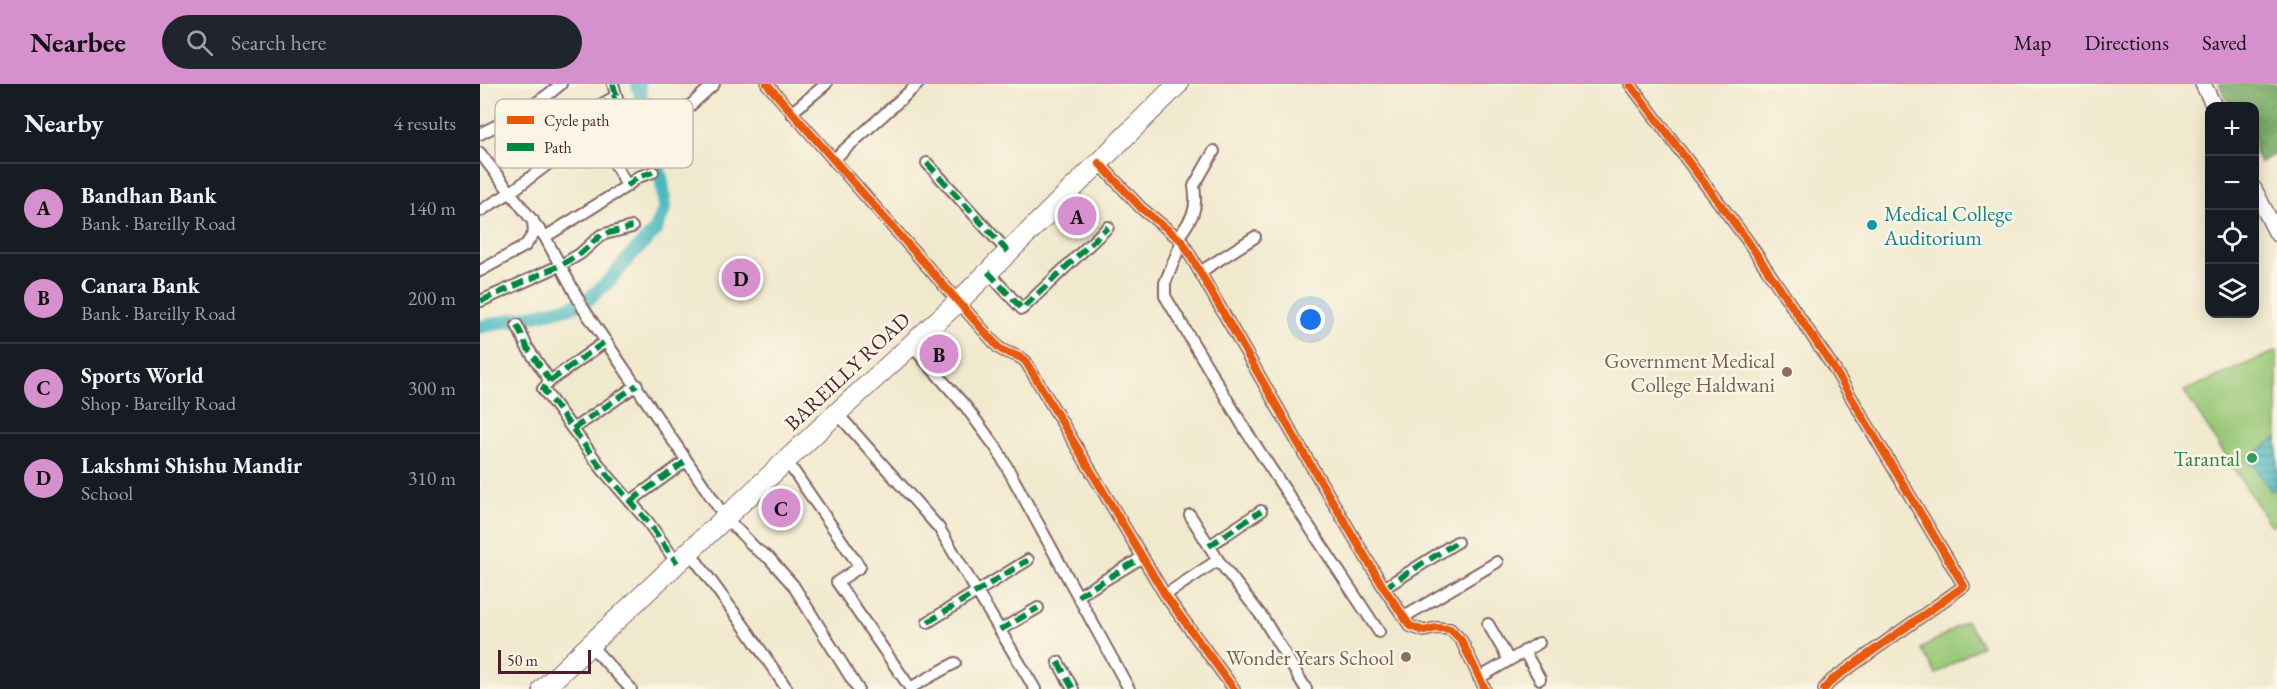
<!DOCTYPE html>
<meta charset="utf-8">
<style>
body{margin:0;font-family:"EB Garamond",serif;background:#20242c;color:#f1f3f6}
.controls{position:absolute;right:18px;top:18px;display:grid;overflow:hidden;border-radius:12px;box-shadow:0 3px 15px #0003}
.controls button{width:54px;height:54px;display:grid;place-items:center;padding:0;border:0;border-bottom:2px solid #363941;background:#171b24;color:#f1f3f6;font:30px sans-serif}
.scale{position:absolute;left:18px;bottom:15px;width:93px;box-sizing:border-box;padding-left:6px;border:3px solid #4a1f2b;border-top:0;font-size:16px;line-height:21px;white-space:nowrap;color:#4a1f2b;-webkit-text-stroke:4px #fcf5e5;paint-order:stroke}
.you{position:absolute;left:831px;top:236px;width:21px;height:21px;margin:-15px;border:4px solid #fff;border-radius:50%;background:#1a73e8;box-shadow:0 0 0 9px #1a73e833}
.badge{display:grid;place-items:center;width:39px;height:39px;border-radius:50%;background:#d690ce;color:#111;font-size:20px;font-weight:700}
.pin{position:absolute;translate:-50% -50%;border:3px solid #fff;box-shadow:0 2px 6px #0006}
.list{margin:0;padding:0;list-style:none}
h2{display:flex;justify-content:space-between;align-items:center;height:78px;margin:0;padding:0 24px;font-size:26px}
h2 small{font-size:20px;font-weight:400;color:#9ea1a6}
.list li{display:grid;grid-template-columns:39px 1fr auto;gap:18px;align-items:center;box-sizing:border-box;height:90px;padding:0 24px;border-top:2px solid #363941}
.list b{display:block;font-size:22px;white-space:nowrap}
.list p{margin:0;font-size:20px;white-space:nowrap;color:#9ea1a6}
.list em{font-size:20px;font-style:normal;color:#9ea1a6}
.icon{flex:none;width:33px;height:33px;fill:none;stroke:currentColor;stroke-width:2;stroke-linecap:round;stroke-linejoin:round}
.map{position:relative;flex:none;width:1797px;height:605px;overflow:hidden}
header{display:flex;align-items:center;gap:36px;box-sizing:border-box;height:84px;padding:0 30px;background:#d690ce;color:#111}
header strong{font-size:28px}
nav{display:flex;gap:33px;margin-inline-start:auto;font-size:21px}
.search{width:420px;height:54px;background:#20242c;display:flex;align-items:center;gap:15px;box-sizing:border-box;padding:0 21px;border-radius:33px;color:#9ea1a6;font-size:22px}
main{display:flex}
aside{flex:1;background:#171b24}
.map>svg:first-child{display:block}
</style>
<header>
<strong>Nearbee</strong>
<div class="search"><svg class="icon" aria-label="search" viewBox="0 0 24 24"><circle cx="10" cy="10" r="6"/><path d="M15 15l6 6"/></svg>Search here</div>
<nav><a>Map</a><a>Directions</a><a>Saved</a></nav>
</header>
<main>
<aside>
<h2>Nearby<small>4 results</small></h2>
<ul class="list">
<li><span class="badge">A</span><div><b>Bandhan Bank</b><p>Bank · Bareilly Road</p></div><em>140 m</em></li>
<li><span class="badge">B</span><div><b>Canara Bank</b><p>Bank · Bareilly Road</p></div><em>200 m</em></li>
<li><span class="badge">C</span><div><b>Sports World</b><p>Shop · Bareilly Road</p></div><em>300 m</em></li>
<li><span class="badge">D</span><div><b>Lakshmi Shishu Mandir</b><p>School</p></div><em>310 m</em></li>
</ul>
</aside>
<div class="map">
<svg width="1797" height="605" viewBox="0 0 1797 605">
<defs>
<pattern id="forest-crowns" width="20" height="18" patternUnits="userSpaceOnUse" patternTransform="scale(1.5)"><rect width="20" height="18" fill="#79ac68"/><path d="M2 6a3 3 0 1 1 6 0M12 15a3 3 0 1 1 6 0" fill="none" stroke="#658b56"/></pattern>
<pattern id="water-rules" width="6" height="5" patternUnits="userSpaceOnUse" patternTransform="scale(1.5)"><rect width="6" height="5" fill="#49b8bf"/><path d="M0 2.5h6" fill="none" stroke="#3f959b"/></pattern>
</defs>
<rect width="100%" height="100%" fill="#fcf5e5"/>
<filter id="ink" filterUnits="userSpaceOnUse"><feTurbulence type="fractalNoise" baseFrequency=".0167" numOctaves="2"/><feDisplacementMap in="SourceGraphic" scale="12" xChannelSelector="R" yChannelSelector="G"/><feConvolveMatrix kernelMatrix="1 2 1 2 8 2 1 2 1" color-interpolation-filters="sRGB"/></filter>
<filter id="wash" filterUnits="userSpaceOnUse"><feTurbulence type="fractalNoise" baseFrequency=".008" numOctaves="4" result="noise"/><feDisplacementMap in="SourceGraphic" scale="24" xChannelSelector="R" yChannelSelector="G"/><feGaussianBlur stdDeviation="1.35" result="paint"/><feColorMatrix in="noise" values="0 0 0 0 0 0 0 0 0 0 0 0 0 0 0 0 0 1.4 0 .05"/><feComposite in="paint" operator="in"/></filter>
<g filter="url(#wash)">
<rect width="100%" height="100%" fill="#f1e9ce"/>
<path fill="url(#forest-crowns)" stroke="#62664a" stroke-width="1.5" d="M1739,0H1797V68L1780,79L1775,69L1774,22H1750Z"/>
<path fill="#97c877" stroke="#707451" stroke-width="1.5" d="M1797,267V438L1791,442L1704,307Z
M1486,537L1502,561L1456,590L1441,565Z"/>
<path fill="url(#water-rules)" stroke="#4a6c75" stroke-width="1.5" d="M1797,354V403L1791,407L1768,374Z"/>
<g fill="none" stroke-linecap="round" stroke-linejoin="round">
<path stroke="#49b8bf" stroke-width="14" d="M0,243L91,223L109,215L132,194L150,172L175,147L185,124L182,98L158,0"/>
</g>
</g>
<g filter="url(#ink)">
<g fill="none" stroke-linecap="round" stroke-linejoin="round">
<defs>
<path id="street" d="M133,0L151,62
M287,0L518,263C526,271 538,269 546,278L685,511L754,605
M1150,0L1267,156L1353,283L1484,502L1352,596L1344,605
M311,29L346,0
M201,30L234,0
M80,43L93,68
M0,50C29,35 56,22 81,0
M38,67L136,12
M0,69L65,153L103,224L245,433L277,466L289,474L313,501L378,605
M353,76L438,0
M447,79L528,168
M619,79L661,124L702,157L826,373L904,504L930,542L944,547L956,544L970,545L981,556L1005,605
M147,102L158,93L173,88
M0,127L31,108L76,74L93,68L120,52L147,102L65,153
M698,154C712,134 718,127 714,102L734,67
M702,157L685,199V212L766,347L899,548
M0,187L45,162L54,149L53,136
M508,188L542,225L628,143
M720,188L775,153
M1,217L81,181L100,170L121,151L152,143
M37,241L47,263L70,297L63,305L123,386L168,438L197,479
M431,261L486,323L517,365L649,605
M70,297L126,257
M357,329L459,444L555,605
M93,345L157,301
M306,376L380,483L357,498L431,605
M151,417L206,377
M710,431L738,476L783,534L826,605
M729,462L781,427
M209,467L269,549L307,605
M904,504L977,458
M685,511L738,476
M598,512L663,473
M924,533L1017,478
M448,538L548,476
M1008,540L1029,576
M520,546L558,524
M110,561L151,605
M1044,567L1060,595
M578,578L593,605
M999,594L1059,559
M430,604L475,579"/>
<path id="secondary" d="M1723,0L1734,22
M1774,105L1797,150"/>
<path id="highway" d="M63,605L344,341L479,217L698,0"/>
</defs>
<use href="#street" stroke="#846664" stroke-width="14"/>
<use href="#secondary" stroke="#846664" stroke-width="18"/>
<use href="#highway" stroke="#846664" stroke-width="22"/>
<use href="#street" stroke="#fff" stroke-width="10"/>
<use href="#secondary" stroke="#fff" stroke-width="15"/>
<use href="#highway" stroke="#fff" stroke-width="20"/>
<path stroke="#00873e" stroke-width="6" stroke-dasharray="12 6" stroke-linecap="butt" d="M133,0L151,62
M80,43L93,68
M38,67L136,12
M447,79L528,168
M147,102L158,93L173,88
M508,188L542,225L628,143
M1,217L81,181L100,170L121,151L152,143
M37,241L47,263L70,297L63,305L123,386L168,438L197,479
M70,297L126,257
M93,345L157,301
M151,417L206,377
M729,462L781,427
M904,504L977,458
M598,512L663,473
M448,538L548,476
M520,546L558,524
M578,578L593,605"/>
<defs>
<path id="cycleway" d="M287,0L518,263C526,271 538,269 546,278L685,511L754,605
M1150,0L1267,156L1353,283L1484,502L1352,596L1344,605
M619,79L661,124L702,157L826,373L904,504L930,542L944,547L956,544L970,545L981,556L1005,605"/>
</defs>
<use href="#cycleway" stroke="#fcf5e5" stroke-width="11"/>
<use href="#cycleway" stroke="#e8590c" stroke-width="8"/>
</g>
</g>
<circle fill="#0f9aa8" stroke="#fcf5e5" stroke-width="2" cx="1392" cy="141" r="6"/>
<g fill="#8d6e63" stroke="#fcf5e5" stroke-width="2">
<circle cx="1307" cy="288" r="6"/>
<circle cx="926" cy="573" r="6"/>
</g>
<circle fill="#2e9e5b" stroke="#fcf5e5" stroke-width="2" cx="1772" cy="374" r="6"/>
<g text-anchor="middle" dominant-baseline="central" stroke-width="5" stroke-linejoin="round" paint-order="stroke">
<g font-size="21" fill="#0d838f" stroke="#fcf5e5" text-anchor="start">
<text x="1404" y="129">Medical College<tspan x="1404" dy="24">Auditorium</tspan></text>
</g>
<g font-size="21" fill="#785e54" stroke="#fcf5e5" text-anchor="end">
<text x="1295" y="276">Government Medical<tspan x="1295" dy="24">College Haldwani</tspan></text>
<text x="914" y="573">Wonder Years School</text>
</g>
<g font-size="21" fill="#4a1f2b" stroke="#fcf5e5">
<text transform="translate(367 287) rotate(-43)">BAREILLY ROAD</text>
</g>
<g font-size="21" fill="#27864d" stroke="#fcf5e5" text-anchor="end">
<text x="1760" y="374">Tarantal</text>
</g>
</g>
<rect x="15" y="15" width="198" height="69" rx="9" fill="#fcf5e5" stroke="#c7b5ad" stroke-width="1.5"/>
<rect x="27" y="32" width="27" height="8" fill="#e8590c"/>
<rect x="27" y="59" width="27" height="8" fill="#00873e"/>
<g font-size="16" fill="#4a1f2b">
<text x="64" y="42">Cycle path</text>
<text x="64" y="69">Path</text>
</g>
</svg>
<div class="controls">
<button>+</button>
<button>−</button>
<button><svg class="icon" aria-label="locate" viewBox="0 0 24 24"><circle cx="12" cy="12" r="6"/><path d="M12 2v4M12 18v4M2 12h4M18 12h4"/></svg></button>
<button><svg class="icon" aria-label="layers" viewBox="0 0 24 24"><path d="M12 4l9 5-9 5-9-5zM3 14l9 5 9-5"/></svg></button>
</div>
<div class="scale">50 m</div>
<div class="you"></div>
<div class="pin badge" style="left:597px;top:132px">A</div>
<div class="pin badge" style="left:459px;top:270px">B</div>
<div class="pin badge" style="left:301px;top:424px">C</div>
<div class="pin badge" style="left:261px;top:194px">D</div>
</div>
</main>
